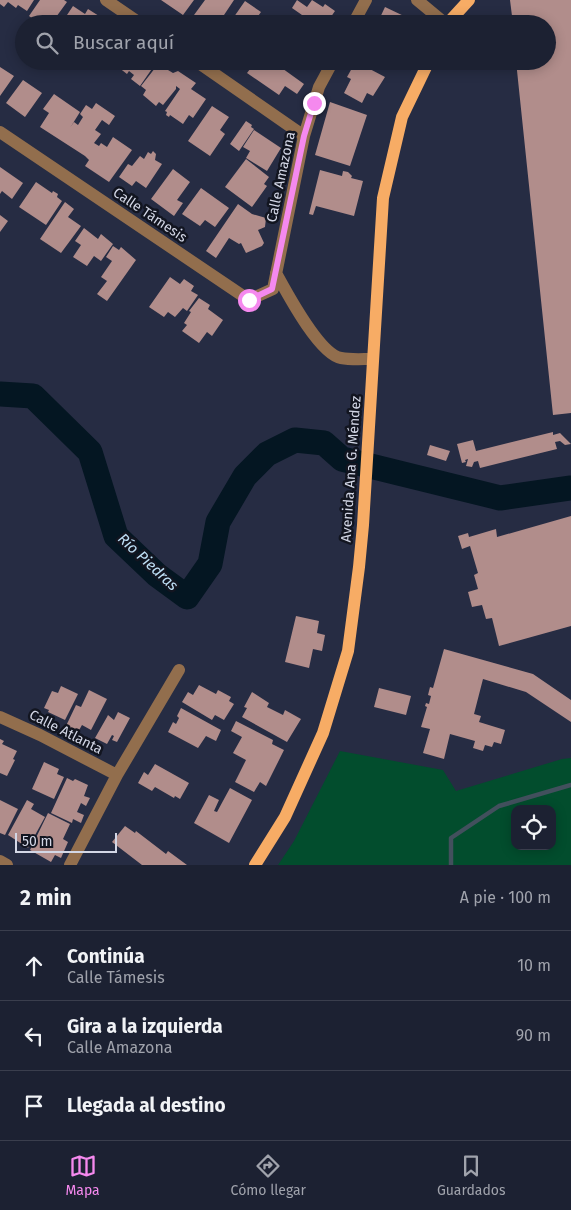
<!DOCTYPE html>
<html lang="es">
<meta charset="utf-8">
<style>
body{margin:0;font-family:"Fira Sans",sans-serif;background:#25293a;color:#f1f3f6}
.controls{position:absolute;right:15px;bottom:15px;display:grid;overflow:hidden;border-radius:10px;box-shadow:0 2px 12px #0003}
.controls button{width:45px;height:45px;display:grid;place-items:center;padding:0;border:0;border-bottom:1px solid #3a3e4d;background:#1c2132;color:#f1f3f6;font:25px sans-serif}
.scale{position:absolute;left:15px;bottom:12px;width:102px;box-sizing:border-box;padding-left:5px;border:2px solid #d3d7e6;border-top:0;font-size:14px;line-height:18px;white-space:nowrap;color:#d3d7e6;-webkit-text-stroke:4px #121520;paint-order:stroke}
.stop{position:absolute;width:15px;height:15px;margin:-11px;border:4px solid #f589ee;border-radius:50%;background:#fff}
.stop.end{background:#f589ee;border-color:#fff;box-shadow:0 1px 5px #0008}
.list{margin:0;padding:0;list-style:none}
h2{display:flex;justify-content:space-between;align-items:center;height:65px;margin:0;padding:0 20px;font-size:21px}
h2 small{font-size:16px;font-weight:400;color:#a0a3ac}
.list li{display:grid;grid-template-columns:32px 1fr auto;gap:15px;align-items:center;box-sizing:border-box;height:70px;padding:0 20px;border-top:1px solid #3a3e4d}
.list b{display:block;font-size:19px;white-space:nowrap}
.list p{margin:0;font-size:16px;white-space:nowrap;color:#a0a3ac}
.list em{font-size:16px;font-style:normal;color:#a0a3ac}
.icon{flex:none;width:28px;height:28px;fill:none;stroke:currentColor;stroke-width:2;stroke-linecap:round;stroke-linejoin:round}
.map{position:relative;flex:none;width:571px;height:865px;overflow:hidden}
.search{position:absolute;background:#1c2132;box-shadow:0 2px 12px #0003;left:15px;right:15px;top:15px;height:55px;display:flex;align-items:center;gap:12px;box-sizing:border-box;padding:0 18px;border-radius:28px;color:#a0a3ac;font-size:19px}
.sheet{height:275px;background:#1c2132}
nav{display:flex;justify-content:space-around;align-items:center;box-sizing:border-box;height:70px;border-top:1px solid #3a3e4d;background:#1c2132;font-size:14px;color:#a0a3ac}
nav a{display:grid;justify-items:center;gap:2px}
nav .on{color:#f589ee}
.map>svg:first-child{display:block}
</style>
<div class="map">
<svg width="571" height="865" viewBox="0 0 571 865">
<rect width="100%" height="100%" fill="#262c43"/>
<path fill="#024d2d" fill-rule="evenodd" d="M340,751L443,770L456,791L562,759L571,758V865H278L294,841ZM515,809H552V846H515Z"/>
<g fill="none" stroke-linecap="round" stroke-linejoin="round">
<path stroke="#42505d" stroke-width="4.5" d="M451,865V838L499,806L571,785"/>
<path stroke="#041622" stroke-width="25" d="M0,394L33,396L90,452L116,536L157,575L187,597L210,564L218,522L245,476L267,454L295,440L324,443L342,459L500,498L571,488"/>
</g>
<path fill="#b18d8b" d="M0,0H34L27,11L18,5L16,8L8,2L4,7L0,4Z
M40,0H64L67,2L51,24H40L29,16Z
M161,0H194L183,15Z
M205,0H234L222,18L227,21L225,24H206L194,15Z
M297,0L307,7L312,0L323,7L325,4L335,11L326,24H301L298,21L302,15L292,8Z
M510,0H571V413L553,415L516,61H547V24H513Z
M245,1L261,12L256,19L260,22L259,24H229Z
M73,6L85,14L88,9L99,16L94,24H66L63,21Z
M385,7L406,17L402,24H377Z
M122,61H154L156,63L140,86L131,79L134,75L129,71L127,74L118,67Z
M256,61H279L277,64L279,66L304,84L297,94L285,86L279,95L247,73Z
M356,61H370L366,67L385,77L373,96L367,93L362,103L344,93L351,79L347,77Z
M159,63L164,67L167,63L171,66L168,70L173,73L178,71L196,83L191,89L206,99L193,118L189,115L183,124L170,115L169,117L166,115L167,112L165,111L180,89L176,86V89L163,105L159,102L156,106L143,95L146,90L141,86Z
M0,67L14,76L0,96Z
M23,80L42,93L25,117L6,103Z
M54,94L80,112L70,128L74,122L78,125L83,117L80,114L86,105L92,109L96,103L115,116L109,125L102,120L95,130L101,134L94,143L99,146L101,143L107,147L113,137L132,150L109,182L85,166L89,160L85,156L40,127L49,113L43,109Z
M330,102L367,115L350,166L315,155Z
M212,106L229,117L220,130L225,134L210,156L188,141Z
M246,121L252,125L251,127L254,129L239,151L230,144Z
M254,130L281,148L267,171L246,158L250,151L243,147Z
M153,151L156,154L155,160L162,164L146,188L136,181L132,186L119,177L128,164L132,166L140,156L144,159L148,152L151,154Z
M246,159L269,177L264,184L267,186L252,207L225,187Z
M0,167L23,183L12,199L2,191L0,194Z
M173,169L190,182L177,200L183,203L174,216L151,199Z
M320,170L342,176L343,171L348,172L352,176L351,178L363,181L354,216L316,206L313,215L309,214Z
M36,182L52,193L53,191L58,194L57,197L62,201L46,225L19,207Z
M201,188L229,208L215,227L205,220L200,226L182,214Z
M65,202L74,209L68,217L81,226L61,253L40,239Z
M238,204L252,214L266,218L265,227L258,230L264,243L262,246L246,253L241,243L239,244L229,238L216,258L206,251Z
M0,215L8,221L0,232Z
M84,228L98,239L101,234L113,244L101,261L94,256L87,266L73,257L81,245L75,241Z
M113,246L119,250L121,247L136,260L107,301L97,294L107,281L101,277L112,261L106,257Z
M170,277L180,284L184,279L194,286L191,291L198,295L187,311L183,308L175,317L168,312L164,317L149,307Z
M199,298L210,305L208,309L223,320L212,336L207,332L199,343L182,331L187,325L184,323L191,312L189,311Z
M553,432V435L560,433L571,444L565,445L560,441L555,442L557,449L480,468L478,461L474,462L472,467L466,466L468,459L465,460L466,462L462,463L457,444L473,440L476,451Z
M430,445L450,451L446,461L427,455Z
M571,516V626L499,646L492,618L486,619L482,605L472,607L468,592L478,589L474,575L478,573L470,546L462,549L458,536L468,533L469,537L496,529L497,537Z
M296,616L319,621L317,633L325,635L322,651L313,649L309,668L285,662Z
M444,649L533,674L571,700V722L526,692L483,679L474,714L481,716L479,722L505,730L501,744L494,742L492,747L485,745L483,751L473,748L475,741L450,734L444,759L423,753L430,729L421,727L427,707L425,706L426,703L429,704L431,696L428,695L430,687L433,688Z
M199,685L216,694L218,690L231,697L229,701L234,704L224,720L215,715L212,720L182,702L188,692L193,695Z
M61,686L78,694L65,720L48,712L49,710L44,708L52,691L58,693Z
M379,688L411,696L406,715L374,707Z
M89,690L107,699L91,730L82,725L78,732L66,726L76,705L81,707Z
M252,692L269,703L267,707L283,715L285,710L301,719L287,742L242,717L247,708L244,707Z
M181,708L221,730L216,741L206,736L198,748L168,732L173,722L176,724L179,718L177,716Z
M118,712L130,718L117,742L112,740L114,736L112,735L107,744L95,738L107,717L108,715L114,720Z
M236,721L273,740L272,744L284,750L266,786L260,782L254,792L235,782L246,760L233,753L242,737L231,731Z
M0,739L4,741L2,744L17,751L13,759L15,760L7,776L0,773Z
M44,762L59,769L57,774L64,777L54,799L32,789Z
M155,764L189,783L180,799L175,796L174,798L155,787L152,791L138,783L144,772L148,775Z
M67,778L73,781L75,779L88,785L84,796L90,798L86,806L81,803L77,812L84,815L81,823L73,819L72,823L51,813Z
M230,788L252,800L229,843L194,823L209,795L219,800L214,811L217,812Z
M0,800L18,809L5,835L0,833Z
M27,800L34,804L31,809L45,817L28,848L8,835Z
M48,813L70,824L63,839L68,842L61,858L55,855L51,862L30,850Z
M125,826L135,833L136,831L166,854L168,851L187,865H142L112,842Z"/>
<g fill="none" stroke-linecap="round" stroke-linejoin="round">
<path stroke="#926e4d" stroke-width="12" d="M106,0L141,24
M417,0L446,24
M353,24L366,0
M196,61L304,136
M0,132L249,300L273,289L304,136L319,87L333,61
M276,273C287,293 319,354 341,358C351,360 362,359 372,359
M0,717L40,735L117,775
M0,861L7,865
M70,865L117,775L179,670"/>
<path stroke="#f7ac65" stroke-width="12" d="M447,24L469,0
M255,865L285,817L323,733L348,651L359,567L363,525L383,198L402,117L429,61"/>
</g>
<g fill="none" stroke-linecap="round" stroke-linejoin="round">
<path stroke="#f589ee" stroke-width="6" d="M249,300L272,289L304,136L314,103"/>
</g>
<g text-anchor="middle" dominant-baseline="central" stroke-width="5" stroke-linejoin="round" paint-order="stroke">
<g font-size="14" fill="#d3d7e6" stroke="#121520">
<text transform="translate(281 177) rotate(-78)">Calle Amazona</text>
<text transform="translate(150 215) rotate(34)">Calle Támesis</text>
<text transform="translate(351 469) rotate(-86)">Avenida Ana G. Méndez</text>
<text transform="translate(66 732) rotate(27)">Calle Atlanta</text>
</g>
<g font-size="15" font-style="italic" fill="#bfe0f7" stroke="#121520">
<text transform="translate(148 562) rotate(43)">Río Piedras</text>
</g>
</g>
</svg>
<div class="controls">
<button><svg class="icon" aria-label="locate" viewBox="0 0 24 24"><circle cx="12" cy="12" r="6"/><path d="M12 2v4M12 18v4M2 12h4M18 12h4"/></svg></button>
</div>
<div class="scale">50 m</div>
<div class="stop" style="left:249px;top:300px"></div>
<div class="stop end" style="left:314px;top:103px"></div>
<div class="search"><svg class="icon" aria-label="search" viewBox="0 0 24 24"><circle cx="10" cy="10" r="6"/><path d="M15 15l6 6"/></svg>Buscar aquí</div>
</div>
<section class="sheet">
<h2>2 min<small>A pie · 100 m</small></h2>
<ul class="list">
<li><svg class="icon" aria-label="ahead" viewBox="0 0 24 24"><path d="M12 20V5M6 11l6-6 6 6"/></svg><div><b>Continúa</b><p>Calle Támesis</p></div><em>10 m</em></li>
<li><svg class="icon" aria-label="left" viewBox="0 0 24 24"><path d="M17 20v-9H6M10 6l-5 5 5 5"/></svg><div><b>Gira a la izquierda</b><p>Calle Amazona</p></div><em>90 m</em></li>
<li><svg class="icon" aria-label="arrive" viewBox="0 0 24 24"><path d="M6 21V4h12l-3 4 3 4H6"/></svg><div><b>Llegada al destino</b></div></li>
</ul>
</section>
<nav>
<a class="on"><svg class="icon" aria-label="map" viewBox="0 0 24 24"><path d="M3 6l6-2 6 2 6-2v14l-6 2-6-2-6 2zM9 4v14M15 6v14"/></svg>Mapa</a>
<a><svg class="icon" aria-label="directions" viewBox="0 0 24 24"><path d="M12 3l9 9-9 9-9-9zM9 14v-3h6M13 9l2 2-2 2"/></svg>Cómo llegar</a>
<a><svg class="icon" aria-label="saved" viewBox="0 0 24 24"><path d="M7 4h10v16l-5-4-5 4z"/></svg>Guardados</a>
</nav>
